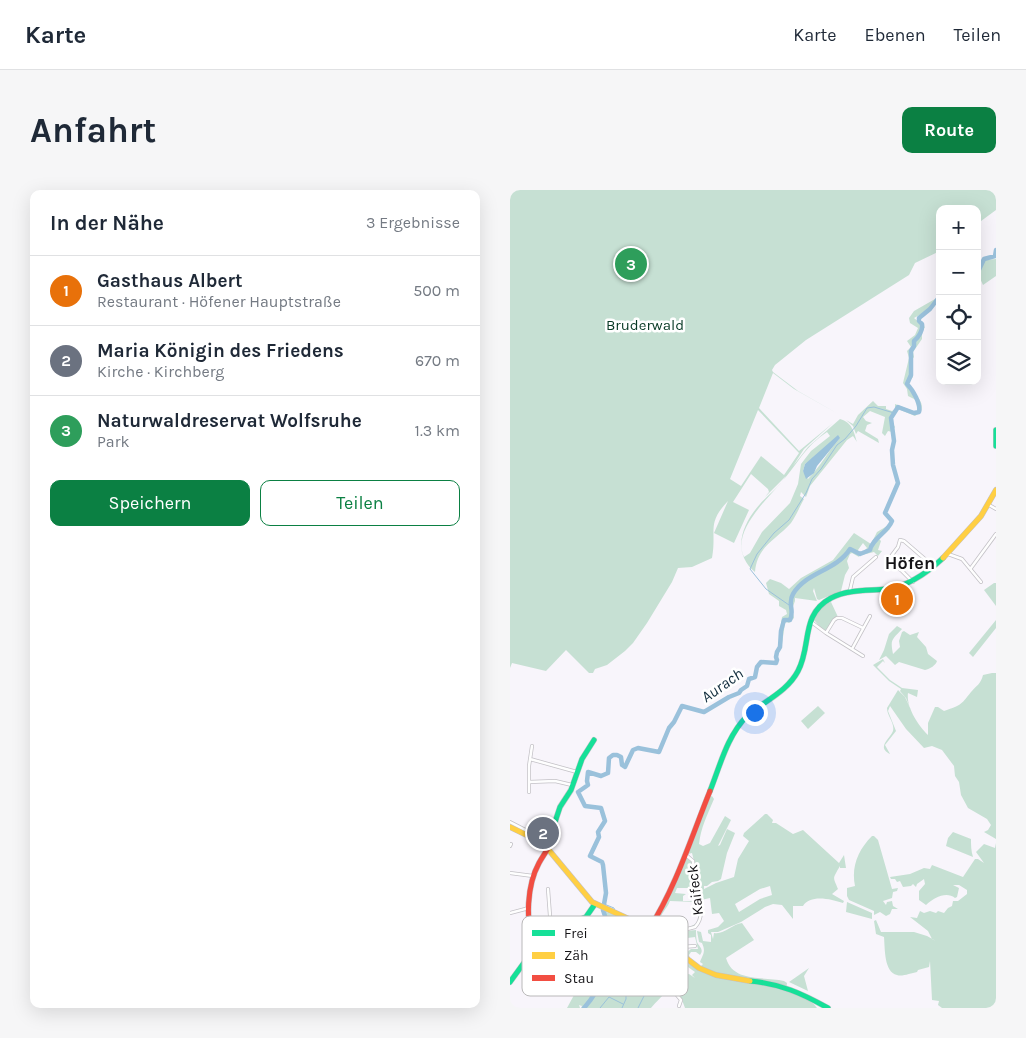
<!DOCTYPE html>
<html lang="de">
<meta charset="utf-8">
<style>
body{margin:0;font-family:Karla,sans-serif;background:#f6f6f7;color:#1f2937}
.controls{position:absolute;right:15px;top:15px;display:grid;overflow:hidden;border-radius:10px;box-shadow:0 5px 20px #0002}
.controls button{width:45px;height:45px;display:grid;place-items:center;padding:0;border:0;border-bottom:1px solid #e0e1e3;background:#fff;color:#1f2937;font:25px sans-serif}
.you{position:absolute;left:244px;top:522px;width:18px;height:18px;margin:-12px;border:4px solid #fff;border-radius:50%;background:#1a73e8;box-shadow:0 0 0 8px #1a73e833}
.badge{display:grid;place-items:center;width:32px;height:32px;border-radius:50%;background:#0b8043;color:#fff;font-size:16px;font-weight:700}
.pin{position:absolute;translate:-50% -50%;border:2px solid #fff;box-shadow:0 1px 5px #0006}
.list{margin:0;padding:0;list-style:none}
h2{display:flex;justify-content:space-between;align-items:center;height:65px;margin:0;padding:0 20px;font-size:21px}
h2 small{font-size:16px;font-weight:400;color:#747a83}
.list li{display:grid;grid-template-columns:32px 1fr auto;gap:15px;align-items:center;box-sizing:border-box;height:70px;padding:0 20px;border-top:1px solid #e0e1e3}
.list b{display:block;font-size:19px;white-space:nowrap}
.list p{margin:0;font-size:16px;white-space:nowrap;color:#747a83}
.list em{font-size:16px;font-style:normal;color:#747a83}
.actions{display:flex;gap:10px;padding:15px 20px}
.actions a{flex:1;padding:11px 0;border:1px solid #0b8043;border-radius:10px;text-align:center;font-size:18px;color:#0b8043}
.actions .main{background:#0b8043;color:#fff}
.icon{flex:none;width:28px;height:28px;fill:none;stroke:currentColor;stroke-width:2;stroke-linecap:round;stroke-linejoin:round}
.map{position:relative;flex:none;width:486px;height:818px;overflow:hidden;border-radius:10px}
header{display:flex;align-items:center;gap:30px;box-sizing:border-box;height:70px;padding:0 25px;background:#fff;border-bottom:1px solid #e0e1e3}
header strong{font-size:24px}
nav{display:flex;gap:28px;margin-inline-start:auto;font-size:18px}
.intro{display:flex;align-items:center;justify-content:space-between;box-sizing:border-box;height:120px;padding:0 30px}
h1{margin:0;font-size:35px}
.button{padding:12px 22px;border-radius:10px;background:#0b8043;color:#fff;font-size:18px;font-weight:700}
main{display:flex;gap:30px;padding:0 30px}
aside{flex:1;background:#fff;border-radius:10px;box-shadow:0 5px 20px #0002}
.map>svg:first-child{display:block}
</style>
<header>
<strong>Karte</strong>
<nav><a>Karte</a><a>Ebenen</a><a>Teilen</a></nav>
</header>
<div class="intro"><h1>Anfahrt</h1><a class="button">Route</a></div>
<main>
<aside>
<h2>In der Nähe<small>3 Ergebnisse</small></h2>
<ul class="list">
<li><span class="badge" style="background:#e8710a">1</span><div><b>Gasthaus Albert</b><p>Restaurant · Höfener Hauptstraße</p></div><em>500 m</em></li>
<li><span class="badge" style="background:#6b7280">2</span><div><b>Maria Königin des Friedens</b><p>Kirche · Kirchberg</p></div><em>670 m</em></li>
<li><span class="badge" style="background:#2e9e5b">3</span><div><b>Naturwaldreservat Wolfsruhe</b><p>Park</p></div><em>1.3 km</em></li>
</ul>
<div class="actions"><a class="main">Speichern</a><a>Teilen</a></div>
</aside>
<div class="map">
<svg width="486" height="818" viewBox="0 0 486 818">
<rect width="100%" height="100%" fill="#f8f5fb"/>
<path fill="#c6e0d3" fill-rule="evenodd" d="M0,0H486V20L467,34V19H430V61L405,73L399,85L296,150L265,175L262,180L263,182L288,201L330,225L284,199L263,183L249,218L289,261L323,233L294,259L283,276L298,257L330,229C342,232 344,242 347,252L343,246L337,250L300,296L296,307L291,302L290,306L294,309C290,316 286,326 281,333C266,350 247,356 245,382C221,362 232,334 250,314C258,305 270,296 276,286L255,307L259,302L258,299L241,284L223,312L239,320L224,353L204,343L218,311C196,334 207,340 202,368L182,377L168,378L162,392L137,433L123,453L115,461L97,475L85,479L83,483H79L56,460L36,481L2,473L0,478ZM248,220L289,263L274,285L251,266L231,296L220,289ZM317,242L320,246L301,261L291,274L288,294L280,313L252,342L240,363L234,367C221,340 260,307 275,288C290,270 296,256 317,242ZM330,248C318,261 310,277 298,289L293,281L295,274Z
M486,69V86L473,95L468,84L473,75L474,70Z
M425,109L428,111L419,120L404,128L415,137L412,142V149L403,162L404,167C399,172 400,182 403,187L398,192C402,196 401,200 404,203C409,209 414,213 411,222L405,226L388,219L381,230L385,237L382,242L378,241L375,246L372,243L375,227L360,221L353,227L356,231L362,233L357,235L355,241L368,249L369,253L348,241L346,244L343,236L336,230L343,234L348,225L363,211L368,216H376V219L382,221L385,219V214L406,222L408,221L406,210L398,206L397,199L393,193L399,168L397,161L401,157L397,151L405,145L408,138L400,133L399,128L404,121Z
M377,336L380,339L369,349L371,351L368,360L372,361L368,366L364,362L352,365L353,362L357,358L353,353L348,360L349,367L342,363L340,364L337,371L339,378L335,385L331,401L309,410L307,409L304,398L303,401L307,411L285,408V411L282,419L284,428L279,433L277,432L275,433L272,454L270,440L272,427L277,424L276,420L269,416V411L259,404L256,393L260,389L271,393L279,399L291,388L323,370L344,343L361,354L367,342Z
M484,393H486V416L474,400Z
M321,412L328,427L317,440H313L303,429C307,422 313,414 321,412Z
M486,430V438L463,467L459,463Z
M387,436L392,439C382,450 380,449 383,464L390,457L389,451L392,442L394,441L400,445L409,442L407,447L416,457L418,464L427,471C426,475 420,479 415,480L389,472L385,475L376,466L369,470L374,460L379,444Z
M373,469L375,473L373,471L367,477L380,490L392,498L408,500L407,507L398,503C396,517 408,535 418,545V533L425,517H428L434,521C451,515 450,516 461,502C466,496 471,494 473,485L482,483H486V649L474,642L478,640L481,635L477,629L458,618L451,605L449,592L445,586L444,576L432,560L422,556L414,558L396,539L380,516L378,521L386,541L375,555L380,564C366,557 380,549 383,541C385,533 377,526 377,518L388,500L395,507L401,520L396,508L390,501L391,499L379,491L363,475Z
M308,516L315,523L298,539L291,531Z
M202,606L204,609C197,626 191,637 189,654L193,656L200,653L215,626L221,630L208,656L210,655L217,639L225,643L217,663L211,689L208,691L202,692L197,696H194V699L206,693L224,687L228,669L239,651L233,646L234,643L255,624H257L263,630L262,633H266L283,644L293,640L329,673L334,665L336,678H330V676C322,690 323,686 328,699L322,704L334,711L333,713C321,709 300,704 293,716H283V729L272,715L263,714L255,717L231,732L208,742H201L203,749L204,743C214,745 222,734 232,733L244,750L216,768C223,793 254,786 274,791L277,793L276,800C287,804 300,808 307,818H175C171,806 164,797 170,785L179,784L185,788L182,785L185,782L178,777L172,779V783H176L172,784L171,782L172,777L179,774L188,779L193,774L190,772C193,764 196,762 192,753L189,752L187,741L191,742L193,751L201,752V745L198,743V740L208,737L214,731L209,723L202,724L200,708L191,710L190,713L185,694V675L182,663L178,664L200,607ZM260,696L262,705L250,709L229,722L225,714L250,699Z
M443,642L461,649C461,655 461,661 463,667L436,656L438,648Z
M362,646H364L368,650L382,699L388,698L387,701L383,702L382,708L373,711L376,715L377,712L382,711L383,716L388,719H382L380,724L376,726L370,722L364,725V721L339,710L337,706V698L345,696C341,677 348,660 362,646Z
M486,653V818H432L428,815L429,811L422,810L420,771L419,777L408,780L407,782C401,783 392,787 387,785C374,782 375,759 374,747L366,744L364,731L366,730L371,742H404L417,746L426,751L422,749L418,741L400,727L407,728L410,721L414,723L420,721L426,723L428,721L434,723L438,718L442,716L443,711H448L457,704V700L449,695H443L449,698L447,707L445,708C436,701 424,708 416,715L409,710V701L415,694L414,689L407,694L406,697L403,694L401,696L393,697L390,691L387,692L385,689H381L380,687L400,684L414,678L420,679L422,675L453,687L465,669H468L474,673L466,662L474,654L485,658Z
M175,667L183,673L182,696L184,703L181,698H167L165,703L176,704L173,706V711H186C190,720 192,729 184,736L158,741L155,742V745L176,763L181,759H188L185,747L162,750L160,747L165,742L186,740C186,743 186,748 187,752C190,758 194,759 190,765L186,762H181L179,765L180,769L154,749L146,738L148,730ZM160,711L186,712L189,723L187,733C179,739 161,741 151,739C145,728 156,721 160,711Z
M337,712L362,723V729L336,722Z
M92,720L95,727L94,721L111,728L109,734L105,736V741H107L114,729L117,731L115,733L117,735L120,733L133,743L136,751L151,756L150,759L156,758L169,772C171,791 152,805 141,818H71L72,816L69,815L70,818H57L76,783L77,782L85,788L83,795L87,790V781L93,776V764L97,759L94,752H88L89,741L97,738ZM160,765C170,772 170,786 160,793L149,784L145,786Z
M299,778L294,786L298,801L279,792Z"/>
<path fill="#9ac1db" d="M328,245L330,248L307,276L304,283L296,289L293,281L295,274Z"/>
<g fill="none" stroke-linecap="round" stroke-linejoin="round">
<path stroke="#9ac1db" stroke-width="1" d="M279,415L256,399L240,379L247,364L264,343L279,330L296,303L302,289L311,279L327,255L335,249L346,236L357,218L364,217L384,223
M94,714L104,718L105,721
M105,725L111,728
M96,730L101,727L109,734
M114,730L134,744L135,752L150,757L155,768L134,800L135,804L128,818
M110,735L114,739L115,743L116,809L112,818
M117,798L123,801
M90,818L99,807L113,814"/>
<path stroke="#9ac1db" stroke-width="4.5" d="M467,84L474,69L485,66L486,60
M95,726L93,720L96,703L93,675L92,672L80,666L89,647L88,642L95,631L91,618L75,616L68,602L78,595L77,591L78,582L91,586L98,583L99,568L103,565H107L111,567L112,575L115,577L123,560L128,558L149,562L159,538L164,532L172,516L194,522L219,507L229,503L231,500L237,496L239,489L245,487L247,477L251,472L266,473L267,470L266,467L267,462L270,457L271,441L274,430H280C285,420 277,414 283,404C296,382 326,381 340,359L350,364L360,360C362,349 378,342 382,331L375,323L388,293L383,275L382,260L384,251L381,228L388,217L404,223L409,222C411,214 403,200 397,194L401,185V161L404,156V151C409,147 413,140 412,134L409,131V128L420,119L430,106
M74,818C82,809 89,798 93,786C96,777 95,768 100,759C98,751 103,746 99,738"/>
<defs>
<path id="street" d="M479,315L486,319
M438,364L452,369L471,392
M461,378L486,344
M403,392L391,380L376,373L388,357L390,350L394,351L423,376
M340,400L343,387L366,367
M300,431L316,443L353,466
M316,443L324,430L327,428H332L353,438
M342,459L360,426
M20,569L67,582
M19,592L45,591L62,595
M19,602V576L22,556
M0,632L33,649L35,651L34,655
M0,656L1,654
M176,665L183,671C184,679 182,687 184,695C187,709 197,725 185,737L158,744V746L171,757L185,756
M0,683L23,686
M38,699L40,726L43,740
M0,723L19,718
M57,733L60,741L69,749V766
M139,739L136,745L137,750L155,756L171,773L167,789L160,797L171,810L169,816
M31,782L49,770L69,762"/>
<path id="fast" d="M486,240V256
M200,601C210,576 217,546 237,526C254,511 277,502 288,481C302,455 290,425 321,408C339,399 359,401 377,399C399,396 417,383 433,368
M43,646L45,632L50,617L61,600L72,569L84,550
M240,791C271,794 291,803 318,818
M0,792L32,748L48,737L76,727L85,714"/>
<path id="slow" d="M433,368L471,326L486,300
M0,637L29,651L38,659L82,712L134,736L189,778L206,785L240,791"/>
<path id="jam" d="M139,739C166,697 181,648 200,601
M27,752C13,734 18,693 29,673C34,664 41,656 43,646"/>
</defs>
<use href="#street" stroke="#c3c1c6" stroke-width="4"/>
<use href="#fast" stroke="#c3c1c6" stroke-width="6"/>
<use href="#slow" stroke="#c3c1c6" stroke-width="6"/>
<use href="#jam" stroke="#c3c1c6" stroke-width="6"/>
<use href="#street" stroke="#fefefe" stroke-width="2.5"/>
<use href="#fast" stroke="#16e098" stroke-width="5"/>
<use href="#slow" stroke="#ffcf43" stroke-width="5"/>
<use href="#jam" stroke="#f24e42" stroke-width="5"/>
</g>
<g text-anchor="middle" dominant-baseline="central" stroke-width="5" stroke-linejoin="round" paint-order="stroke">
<g font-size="15" fill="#073924" stroke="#fff">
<text x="135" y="135">Bruderwald</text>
</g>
<g font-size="15" fill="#151417" stroke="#fff">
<text transform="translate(185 700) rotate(-97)">Kaifeck</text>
</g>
<g font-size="16" font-style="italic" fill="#132e3e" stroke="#fff">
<text transform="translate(212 495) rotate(-35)">Aurach</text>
</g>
<g font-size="18" font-weight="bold" fill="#151417" stroke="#fff">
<text x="400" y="373">Höfen</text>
</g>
</g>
<rect x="12" y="726" width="166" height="80" rx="8" fill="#fff" stroke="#b9b8b9" stroke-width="1"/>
<rect x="22" y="740" width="23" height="6" fill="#16e098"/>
<rect x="22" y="762" width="23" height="7" fill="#ffcf43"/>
<rect x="22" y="785" width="23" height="6" fill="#f24e42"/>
<g font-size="14" fill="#151417">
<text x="54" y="748">Frei</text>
<text x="54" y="770">Zäh</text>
<text x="54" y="793">Stau</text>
</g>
</svg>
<div class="controls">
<button>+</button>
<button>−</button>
<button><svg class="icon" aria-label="locate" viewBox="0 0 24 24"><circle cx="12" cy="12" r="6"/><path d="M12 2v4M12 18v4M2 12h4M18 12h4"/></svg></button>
<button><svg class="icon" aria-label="layers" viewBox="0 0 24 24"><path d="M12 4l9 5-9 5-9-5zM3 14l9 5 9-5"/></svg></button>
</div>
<div class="you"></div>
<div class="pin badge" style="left:387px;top:409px;background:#e8710a">1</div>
<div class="pin badge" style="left:33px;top:643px;background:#6b7280">2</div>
<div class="pin badge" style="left:121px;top:74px;background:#2e9e5b">3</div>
</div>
</main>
